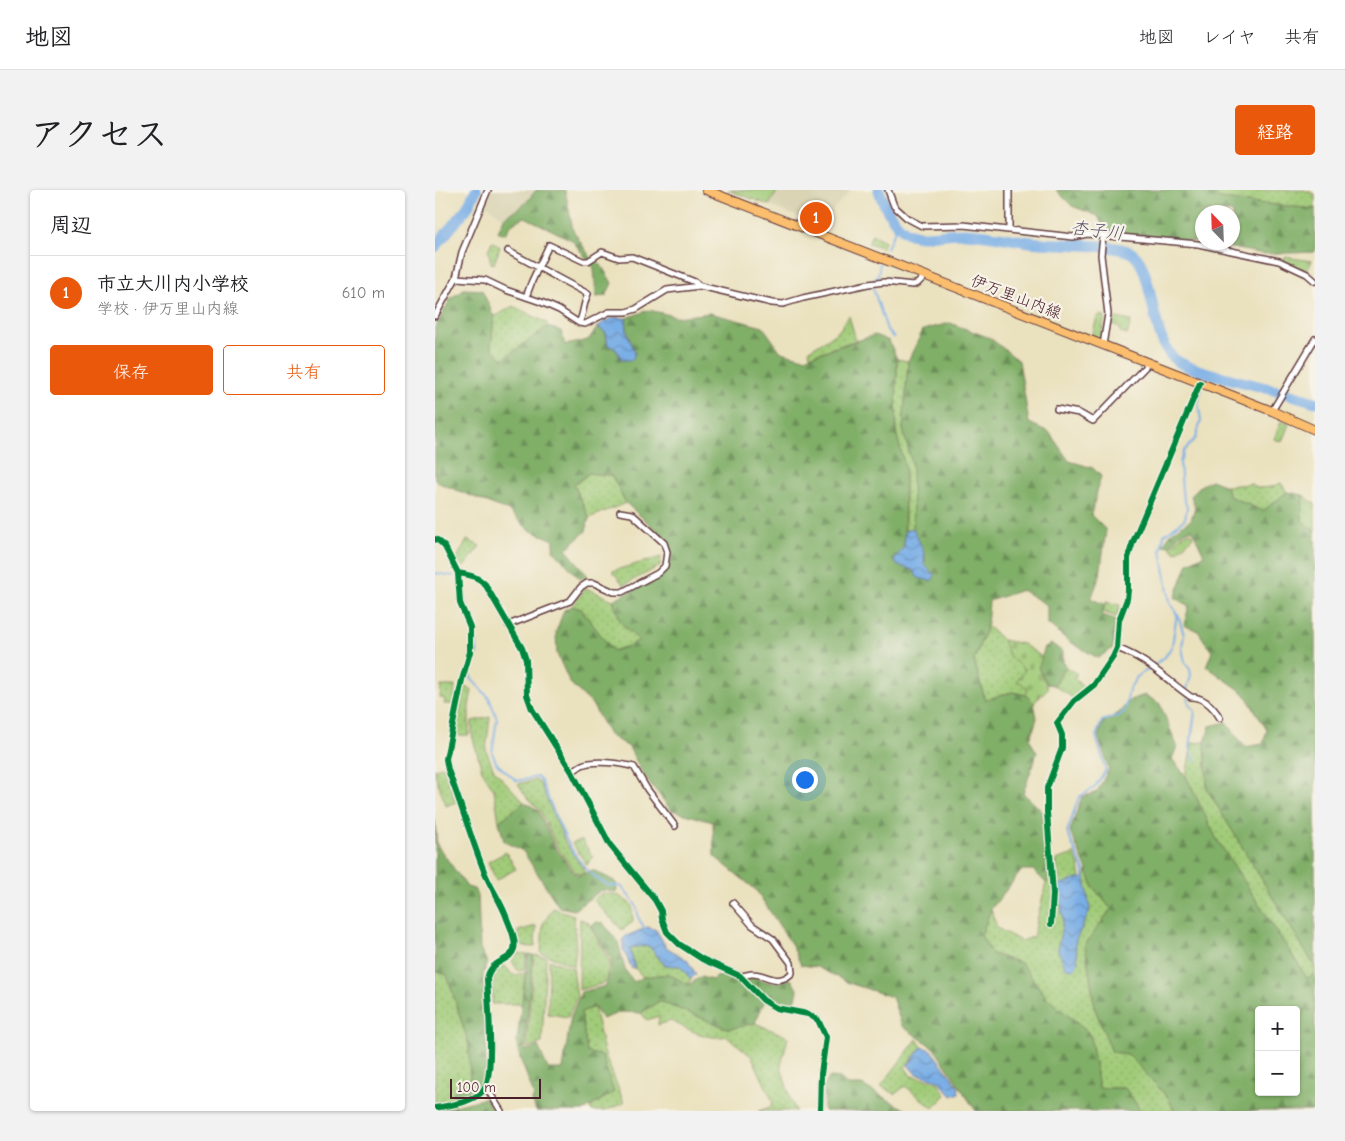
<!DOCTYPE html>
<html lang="ja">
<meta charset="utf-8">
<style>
body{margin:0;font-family:"Comic Neue","Klee One",sans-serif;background:#f2f2f2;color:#202124}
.controls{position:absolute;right:15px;bottom:15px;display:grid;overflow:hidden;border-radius:5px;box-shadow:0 1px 4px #0004}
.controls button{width:45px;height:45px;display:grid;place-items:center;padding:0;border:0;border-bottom:1px solid #e0e0e0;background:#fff;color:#202124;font:25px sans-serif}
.compass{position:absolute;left:760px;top:15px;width:45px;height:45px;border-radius:50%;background:#fff;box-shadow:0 1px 4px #0004;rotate:337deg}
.scale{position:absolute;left:15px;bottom:12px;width:91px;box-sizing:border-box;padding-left:5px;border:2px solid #4a1f2b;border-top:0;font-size:14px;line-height:18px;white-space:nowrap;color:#4a1f2b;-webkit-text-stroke:4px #f7f3e8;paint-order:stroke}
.you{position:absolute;left:369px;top:589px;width:18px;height:18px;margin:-12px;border:4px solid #fff;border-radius:50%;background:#1a73e8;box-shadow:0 0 0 8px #1a73e833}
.badge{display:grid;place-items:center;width:32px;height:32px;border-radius:50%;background:#ea580c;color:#fff;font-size:16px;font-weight:700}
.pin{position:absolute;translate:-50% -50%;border:2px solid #fff;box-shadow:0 1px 5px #0006}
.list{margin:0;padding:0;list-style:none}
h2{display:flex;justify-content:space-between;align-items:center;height:65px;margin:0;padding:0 20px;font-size:21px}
h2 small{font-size:16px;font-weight:400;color:#757577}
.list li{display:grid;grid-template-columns:32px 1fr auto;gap:15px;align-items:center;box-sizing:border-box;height:75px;padding:0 20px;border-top:1px solid #e0e0e0}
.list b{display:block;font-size:19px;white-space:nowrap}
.list p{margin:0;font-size:16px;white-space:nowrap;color:#757577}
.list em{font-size:16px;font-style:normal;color:#757577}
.actions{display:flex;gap:10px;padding:15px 20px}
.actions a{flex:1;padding:11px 0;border:1px solid #ea580c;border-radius:5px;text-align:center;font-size:18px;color:#ea580c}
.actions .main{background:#ea580c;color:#fff}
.map{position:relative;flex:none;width:880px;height:921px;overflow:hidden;border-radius:5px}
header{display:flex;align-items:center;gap:30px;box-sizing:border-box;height:70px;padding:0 25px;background:#fff;border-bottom:1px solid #e0e0e0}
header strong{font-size:24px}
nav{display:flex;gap:28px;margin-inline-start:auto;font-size:18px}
.intro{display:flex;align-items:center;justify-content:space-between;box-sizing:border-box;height:120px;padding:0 30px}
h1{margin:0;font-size:35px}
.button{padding:12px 22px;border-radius:5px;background:#ea580c;color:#fff;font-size:18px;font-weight:700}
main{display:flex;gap:30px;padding:0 30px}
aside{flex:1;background:#fff;border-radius:5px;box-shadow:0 1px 4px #0004}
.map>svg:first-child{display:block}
</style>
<header>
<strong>地図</strong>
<nav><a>地図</a><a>レイヤ</a><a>共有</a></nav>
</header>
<div class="intro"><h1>アクセス</h1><a class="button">経路</a></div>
<main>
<aside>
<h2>周辺<small></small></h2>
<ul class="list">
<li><span class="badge">1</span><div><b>市立大川内小学校</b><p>学校 · 伊万里山内線</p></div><em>610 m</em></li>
</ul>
<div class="actions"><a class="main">保存</a><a>共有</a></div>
</aside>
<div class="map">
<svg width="880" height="921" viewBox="0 0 880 921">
<defs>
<pattern id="grass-dots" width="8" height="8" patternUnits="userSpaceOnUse" patternTransform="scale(1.25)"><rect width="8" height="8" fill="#a0cb78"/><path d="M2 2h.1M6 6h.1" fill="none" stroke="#8bae68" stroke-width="1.8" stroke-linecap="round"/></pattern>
<pattern id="forest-firs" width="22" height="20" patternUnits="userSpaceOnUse" patternTransform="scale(1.25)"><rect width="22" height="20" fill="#80af68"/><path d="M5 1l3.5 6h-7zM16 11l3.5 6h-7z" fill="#6b8e56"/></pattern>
<pattern id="cemetery-stones" width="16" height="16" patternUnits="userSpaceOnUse" patternTransform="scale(1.25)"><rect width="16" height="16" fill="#a0cb78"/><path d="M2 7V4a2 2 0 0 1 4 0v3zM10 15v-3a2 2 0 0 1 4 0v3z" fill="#8bae68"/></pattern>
<pattern id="water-waves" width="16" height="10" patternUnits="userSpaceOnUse" patternTransform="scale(1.25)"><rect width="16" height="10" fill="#79aee6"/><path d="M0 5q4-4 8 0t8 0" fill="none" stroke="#658dbb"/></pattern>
</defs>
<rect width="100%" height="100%" fill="#f7f3e8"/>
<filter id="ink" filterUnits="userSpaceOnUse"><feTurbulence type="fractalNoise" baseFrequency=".02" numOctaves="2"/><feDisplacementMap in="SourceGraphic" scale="10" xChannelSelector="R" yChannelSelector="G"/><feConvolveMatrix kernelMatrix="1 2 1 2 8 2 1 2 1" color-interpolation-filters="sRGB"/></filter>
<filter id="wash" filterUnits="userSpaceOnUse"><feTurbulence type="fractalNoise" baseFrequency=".0096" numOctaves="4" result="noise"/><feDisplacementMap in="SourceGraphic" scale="20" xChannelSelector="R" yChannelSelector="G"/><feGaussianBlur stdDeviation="1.12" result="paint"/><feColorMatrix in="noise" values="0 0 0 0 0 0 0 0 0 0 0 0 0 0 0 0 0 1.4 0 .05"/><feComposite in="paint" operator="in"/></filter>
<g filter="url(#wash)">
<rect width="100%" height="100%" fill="#eae1be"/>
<path fill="#dad4b5" d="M55,0H101L91,13L69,28L48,13Z
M293,0H416L399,18L392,38Z"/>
<path fill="url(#grass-dots)" stroke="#757552" d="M777,0H869L880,4V19L785,9Z
M437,44L450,51L448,58L433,53Z
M57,51L65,57L59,74L56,73L53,60Z
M850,67L877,71L872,81L848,70Z
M78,116L112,133V137L68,170L56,158L59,127Z
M666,125L670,126L666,149L657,146L662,127Z
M414,126L421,150L375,166L374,160L403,142Z
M682,128L696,131L692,145L685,142V138L675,134V131Z
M462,169L473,171L468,239L477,274L478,338L470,341V277L461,242Z
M846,231L854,234L847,252L839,249Z
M154,283L177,286L191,313L154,328L139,295Z
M846,293L852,302L828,321L794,306L791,296L817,294L822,298L837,297Z
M868,305L880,314V342L867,331Z
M756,342L758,347L742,362L735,358L746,346Z
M32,350L45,356L29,377L21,370Z
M226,367L225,376L189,395L177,381Z
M151,398L178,410L186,433L204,450L194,456L178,461L146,419L137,416Z
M671,412L685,415L682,427L668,422Z
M552,436L568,450L575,467L591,480L593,499L591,505L577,502L550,510L539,470Z
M631,477L642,484L639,488L650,499L638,508L619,495Z
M6,496H20L19,514H9L10,509L5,508Z
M30,497L37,500L34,517V545L19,546Z
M55,527L51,560L59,580L89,612L64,632L59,600L47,581L37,545V531Z
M770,552L772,599L880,777V784L872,788L781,648L751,586L757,553Z
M9,576L21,612L11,616L0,584V579Z
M100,590L105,593L131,654L150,681L143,685L123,659L105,620L93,609L83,594Z
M147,650L158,667L152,675L137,653Z
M71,662L81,679L61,690L53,672Z
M639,664L644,675L646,688L624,696L628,729L623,760L643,772L640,752L655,720L650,689L652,680L658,697L676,719L650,755L660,819L677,862L693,864L734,909L739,921H706L690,898H664L655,844L612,808L586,773L557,764L546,746L556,719L562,738L586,751L598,747L611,693L614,686L624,694L621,670Z
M167,703L183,705L197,715L198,732L187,740L158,710Z
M118,718L139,725L141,759L139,776L106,763L108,734Z
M145,729L153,732L175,772L170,793L144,800Z
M101,736L100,757L84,756L83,741Z
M214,756L229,775L245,776L256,789L253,795L234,784L208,787L200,778L195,760L199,757Z
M83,763L92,764L89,780L83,781L77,771Z
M99,765L111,767L107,853L91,858Z
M114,770L138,778L142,807L133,827L113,824Z
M68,774L78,785L90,783L87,814H57L59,782Z
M0,781L12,784L34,855L35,893L18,902L19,909L0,913Z
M224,811L294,839L320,833L353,847L346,876L355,908L361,921H323L335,917L338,912L317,867L292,846C272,851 253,839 236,831L223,835L224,826L212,830L206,823Z
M159,817L169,862L189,913L170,921H157L155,917L179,902L152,862L146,822Z
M482,849L487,857L470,877L476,886L502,891L511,905L498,918L470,896L460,904L446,896Z"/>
<path fill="url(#forest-firs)" stroke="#65674a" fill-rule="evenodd" d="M101,0H130L138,40L155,67L166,75L177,93L171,106L161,107L159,78L137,50L90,27L79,32L70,44L63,42L69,28L91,13Z
M621,0H777L785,9L880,19V62L828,64L772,53L798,52V22H768L767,52L670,42L663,26L637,16Z
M29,99L47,100L59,127L56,158L68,169L112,137L126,141L130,155L153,150L163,137L171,143L173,155L181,159L186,170L200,163L192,142L191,128L214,120L243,127L275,123L328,137L346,162L369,168L440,145L454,151L462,169L461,242L470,277L469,357L462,375L499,386L489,374L490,365L478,338L477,274L468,239L473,171L488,140L515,133L555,148L584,171L594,233L614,242L634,271L658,278L666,286L656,325L671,340L665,385L656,409L669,414L667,425L680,429L678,458L663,468L635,452L612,433V415L587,400L554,411L552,436L539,470L550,510L577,502L591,505L599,513L602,528L595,550L602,563L588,603L607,621L614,686L611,693L598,680H587L556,719L546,746L557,764L586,773L612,808L655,844L664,898H690L706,921H541L499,858L467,836L457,807L414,793L382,777L366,775L357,755L321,700L279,666L278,632L236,620L208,584L194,557L174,545L157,514L135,493L122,464L121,442L129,420L137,416L146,419L178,461L194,456L204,450L186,433L178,410L226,385L236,370L234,352L191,313L177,286L154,283L139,295L154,328L151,341L131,359L153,386L145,389L118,360L119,350L94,340L74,321L4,293L0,290V138L16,108Z
M776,290L791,296L794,306L828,321L852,302L868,305L867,331L880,342V777L772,599L770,552L775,536L791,532L810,557L828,554L832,540L809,503L771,476L777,462L763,441L749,435L754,416L740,408L753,373L769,365L757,339L744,345L735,356L728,355L737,342L756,330L760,317L756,306L765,296Z
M617,454L628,462V471L631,477L619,495L612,494L603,478L610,457Z
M710,505L725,514L742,556L737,569L751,586L781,648L872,788L880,784V921H739L734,909L693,864L677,862L660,819L650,755L676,719L658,697L652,680L635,641L647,607L662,602L674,579L663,546L668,532L684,523L695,510ZM824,820H861V902H824Z
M89,612L103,620L121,659L142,686L158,680L181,692L182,702L166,700L139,720L124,717L88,661L69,651L64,632Z
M0,631L2,655L32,697L39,699L43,706L45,758L52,772L48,785L52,875L48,895L38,902L19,909L18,902L35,893L34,855L12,785L0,781Z
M160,732L168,733L183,752L190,780L199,792L208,787L234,784L253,795L266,787L277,790L287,784L304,790L315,787L337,793L356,789L363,801L359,816L330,810L320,833L294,839L224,811L206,823L186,822L167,829L159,817L146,822L152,862L167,866L179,902L148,921H101L97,910L99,905L85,868L82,851L93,764L98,765L89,861L103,856L113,879H128L136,826L146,802L171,796L177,771L156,736Z
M395,887L405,888L413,895H427L473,921H389V896Z
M51,908L57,921H1Z"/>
<path fill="url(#cemetery-stones)" stroke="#757552" d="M568,450L588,454L607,467L603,478L613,498L599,513L591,505L593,499L582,490L590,480L575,467Z"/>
<path fill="#a0cb78" stroke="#757552" d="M293,0H343L334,15Z"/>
<path fill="url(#water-waves)" stroke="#626688" d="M181,127L191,128L192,142L200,163L197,170H187L181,159L173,155L171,143L163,137L170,131Z
M478,338L490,365L489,374L500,386L496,391L483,388L478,380L462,375L459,370L469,357L470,341Z
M646,688L650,689L655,720L640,752L643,772L639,779L631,778L623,760L628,729L624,695Z
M213,737L221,740L231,757L252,770L261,784L256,789L245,776L230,775L214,756L199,757L195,760L200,778L197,779L188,759V749L191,746Z
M487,857L496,860L523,896L524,903L517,906L503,890L480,883L473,875Z"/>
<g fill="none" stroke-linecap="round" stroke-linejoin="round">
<path stroke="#79aee6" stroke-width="2" d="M452,58L463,34
M438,91L443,86L445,73
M438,98L452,140L459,148
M0,383L18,386
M27,389L31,418L40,432L42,463L35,482L36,488L54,508L62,529L57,563L62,574L82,591L102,587L106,591C122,627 134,674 171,694C175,697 181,696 186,696L201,715L204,729L210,739
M743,425L749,445L747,457L750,473L755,479L756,485L752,499
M753,508L754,514L760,521L755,558L761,572
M649,689V681L632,642L644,607L659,598L671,580L661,546L667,531L685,525L690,520L694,499L702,487L730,467L737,456L742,424L735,413L726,360L729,345L750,329L752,318L747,302L745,272L749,261L761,248L766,230L763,213L766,201"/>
<path stroke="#79aee6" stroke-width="11" d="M444,0C448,15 459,35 473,43C487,50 513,42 530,43C555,44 580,51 605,53C625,55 679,54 695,62C721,75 713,151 742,171C758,181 779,184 796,189C824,196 852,203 880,212
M0,57L32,18L41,0"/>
</g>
</g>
<g filter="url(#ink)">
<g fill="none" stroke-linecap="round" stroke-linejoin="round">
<defs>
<path id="street" d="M453,0L459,16L472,28L487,36L528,35L638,47L652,44L763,54L844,71L872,84L880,91
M574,0V40
M668,46L666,65L673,124L668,155
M73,61L153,104C148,114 149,123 144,133
M21,88L50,90L71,100L106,112L124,120L144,133L150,134L174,122H191L201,119L232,100L265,96L337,113L348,114L368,108L433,94L450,92L478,95L483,93L490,86
M91,107L97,91L114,55L148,71H153L167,62L184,68L197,67L260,92L265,96
M0,126L21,88L27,62L53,0
M622,219L644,223L658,231L714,173
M837,221L880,149
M0,349L4,351L10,357L23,383L25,413L35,437V462L27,490L11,569L13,580C26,614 36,648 49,681C55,697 65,710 71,726C74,735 82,749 79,759C75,773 56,768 52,789C53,809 61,891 47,902C36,913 15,915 0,918
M23,383C34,385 42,386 50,394L87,458L91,470L92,505L97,519L137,582L175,655L220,710L226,721L227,729L232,742L244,754L267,769L305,786L328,810L341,818L373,824L383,830L391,847L386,884L385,921
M73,435L135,411L146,397L152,393H159L179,402H187L223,383L230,376L232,362L229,353L197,324L185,322
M682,458C714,470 729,488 756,507C769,507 779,518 785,528
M137,582C140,580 143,577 147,575C159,570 186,573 199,577L212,599L240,636
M298,713L317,735L338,749L356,773L357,783C342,797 333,784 317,784C314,784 309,786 305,786
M616,734L618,704L612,622V598L627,558V545L622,533L639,511L659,495L678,467L682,458L684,430L692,409L693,400V368L698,352L765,193
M51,897L66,921"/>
<path id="primary" d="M271,0L837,221L880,240"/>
</defs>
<use href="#street" stroke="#623c41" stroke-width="8"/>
<use href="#primary" stroke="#623c41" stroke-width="10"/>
<use href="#street" stroke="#fff" stroke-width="5"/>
<use href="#primary" stroke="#fbbe6e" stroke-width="8"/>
<defs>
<path id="cycleway" d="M0,349L4,351L10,357L23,383L25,413L35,437V462L27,490L11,569L13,580C26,614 36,648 49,681C55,697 65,710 71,726C74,735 82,749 79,759C75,773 56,768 52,789C53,809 61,891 47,902C36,913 15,915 0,918
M23,383C34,385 42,386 50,394L87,458L91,470L92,505L97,519L137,582L175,655L220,710L226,721L227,729L232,742L244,754L267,769L305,786L328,810L341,818L373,824L383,830L391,847L386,884L385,921
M616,734L618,704L612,622V598L627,558V545L622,533L639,511L659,495L678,467L682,458L684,430L692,409L693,400V368L698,352L765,193"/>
</defs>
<use href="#cycleway" stroke="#f7f3e8" stroke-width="9"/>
<use href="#cycleway" stroke="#00873e" stroke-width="6"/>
</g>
</g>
<g text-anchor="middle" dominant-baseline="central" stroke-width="4.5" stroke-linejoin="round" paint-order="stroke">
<g font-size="16" fill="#4a1f2b" stroke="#f7f3e8">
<text transform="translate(581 107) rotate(21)">伊万里山内線</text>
</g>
<g font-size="18" font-style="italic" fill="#5a516c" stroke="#f7f3e8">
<text transform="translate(662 41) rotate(7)">杏子川</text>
</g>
</g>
</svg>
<div class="controls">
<button>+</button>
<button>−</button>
</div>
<svg class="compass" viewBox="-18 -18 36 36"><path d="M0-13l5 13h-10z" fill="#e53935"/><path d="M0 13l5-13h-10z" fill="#757577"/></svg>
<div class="scale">100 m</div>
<div class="you"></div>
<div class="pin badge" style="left:381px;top:28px">1</div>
</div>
</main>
